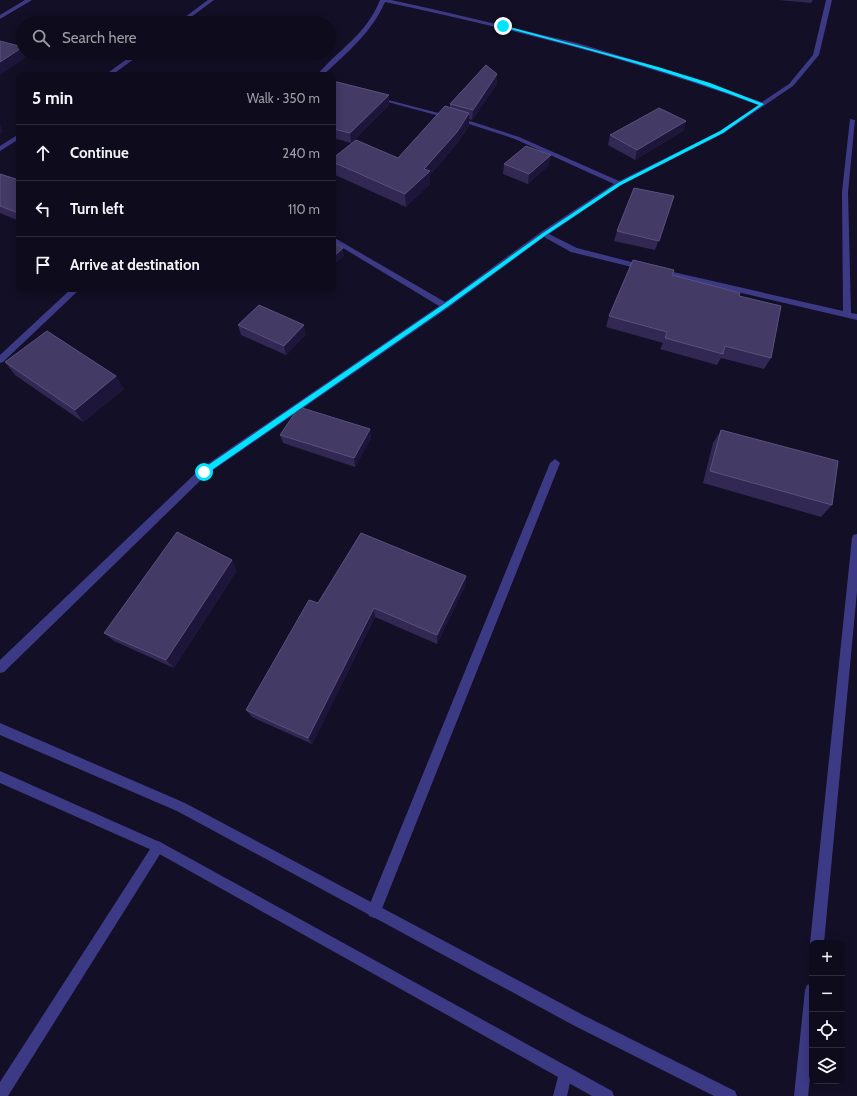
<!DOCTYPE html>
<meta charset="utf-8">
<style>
body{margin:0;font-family:Cabin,sans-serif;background:#171425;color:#f1f3f6}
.controls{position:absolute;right:12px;bottom:12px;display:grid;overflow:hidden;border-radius:8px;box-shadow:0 2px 10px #0003}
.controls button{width:36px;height:36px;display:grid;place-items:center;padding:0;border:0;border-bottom:1px solid #2e2b3b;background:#0e0b1c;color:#f1f3f6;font:20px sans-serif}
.stop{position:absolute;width:12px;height:12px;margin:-9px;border:3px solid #00e5ff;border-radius:50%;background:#fff}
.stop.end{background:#00e5ff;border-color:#fff;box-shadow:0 1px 4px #0008}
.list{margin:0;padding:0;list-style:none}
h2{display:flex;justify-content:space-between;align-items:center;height:52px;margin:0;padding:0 16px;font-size:17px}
h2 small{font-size:13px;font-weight:400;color:#9b9ba3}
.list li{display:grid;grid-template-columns:26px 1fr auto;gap:12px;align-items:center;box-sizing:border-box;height:56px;padding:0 16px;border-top:1px solid #2e2b3b}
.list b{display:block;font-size:15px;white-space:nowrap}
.list em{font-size:13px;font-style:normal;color:#9b9ba3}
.icon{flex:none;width:22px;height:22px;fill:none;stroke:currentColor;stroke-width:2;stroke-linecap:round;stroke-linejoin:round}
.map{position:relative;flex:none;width:857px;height:1096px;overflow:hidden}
.search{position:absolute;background:#0e0b1c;box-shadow:0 2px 10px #0003;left:16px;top:16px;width:320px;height:44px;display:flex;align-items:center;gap:10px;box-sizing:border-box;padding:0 14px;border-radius:22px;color:#9b9ba3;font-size:15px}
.panel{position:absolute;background:#0e0b1c;box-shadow:0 2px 10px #0003;left:16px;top:72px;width:320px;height:220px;border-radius:8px}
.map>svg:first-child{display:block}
</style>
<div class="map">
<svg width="857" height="1096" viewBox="0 0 857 1096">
<rect width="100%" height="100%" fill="#130f26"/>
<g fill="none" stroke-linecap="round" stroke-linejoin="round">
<path fill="#3d3a85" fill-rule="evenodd" d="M25,0H32L0,19V15Z
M208,0H214L183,23H177Z
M380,0H391L432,9L577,43L671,71L762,102L789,84L813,55L826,0H832L819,55L793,86L724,133L621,185L549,234L577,248L647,266V270H644L571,252L544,237L448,308L206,475L4,672L0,673V660L200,469L439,306L333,242V237L445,302L541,232L614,184L515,139L469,124L373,98V96L473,122L519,137L619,181L720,131L758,105C636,60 512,29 385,2C372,32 347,53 323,75H317C340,48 366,35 380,0Z
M135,53H142L112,75H105Z
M850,119L855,120L848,192L851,313L857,314V320L657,273V269H660L843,311L842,192Z
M19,134V139L0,151V146Z
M71,289H80L3,362L0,363V355Z
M555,459L560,463L381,911L379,916L374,918L369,916L367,911L550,463Z
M857,534V591L824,943H812V947L810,943L852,538L853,535Z
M158,841L162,843L164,847L162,851L8,1096H0V1082L154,843Z
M812,983V1060L808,1096H794L805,990L807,985Z
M565,1067L570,1069L572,1074L567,1096H553L560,1069Z"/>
<path fill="#3d3a85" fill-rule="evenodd" d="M0,723L185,803L583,1015L735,1091L737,1096H714L573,1025L177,811L0,735Z
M0,771L162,843L612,1091L614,1096H592L154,851L0,783Z"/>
</g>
<path fill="#312854" d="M778,0H813L811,3Z
M333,81L389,95V105L351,143L333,138Z
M497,84L472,120L469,119V126L456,145L430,175V184L406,207L333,174V158H398L450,108V104Z
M686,121L683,131L635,160L608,145L610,135Z
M504,164L549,165L528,184L503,174Z
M0,174L19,180V221L0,213Z
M674,196L655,250L614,241L617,231Z
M672,275L739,296L771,358L764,369L721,358L717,365L660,349L663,343L606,327L609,316Z
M238,325L306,334L286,355L241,335Z
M5,362L124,389L83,422L15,375Z
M370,429L371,438L355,467L283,443L280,435Z
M721,430L832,505L821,517L703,483L713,443Z
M237,570L174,668L114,641L104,633Z
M466,576L465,586L437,644L375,617L312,744L252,717L246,710L318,603Z"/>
<path fill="#1d163a" d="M23,47V53H27L28,56L0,75V62Z
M497,74V84L472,120L473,110Z
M389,95V105L351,143L350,133Z
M469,113V126L456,145L430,175V184L406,207L405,194L424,169Z
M686,121L683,131L635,160L637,150Z
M0,125L3,131L0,134Z
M551,155L549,165L528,184L529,174Z
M343,248L344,256L333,266V257Z
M304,325L306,334L286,355L284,346Z
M116,376L124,389L83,422L75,410Z
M370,429L371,438L355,467L354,458Z
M232,560L237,570L174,668L166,660Z
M466,576L465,586L437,644V635Z
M374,608L375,617L312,744L308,738Z"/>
<path fill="#433a66" stroke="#5a527e" d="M0,41L23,47L0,62Z
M486,65L497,74L473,110L450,104Z
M333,81L389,95L350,133L333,129Z
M445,106L469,113L457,132L424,169L430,171L405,194L333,162V158L356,140L398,158Z
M659,108L686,121L637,150L610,135Z
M526,146L551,155L529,174L504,164Z
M0,174L19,180V212L18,213L0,206Z
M634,188L674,196L659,241L617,231Z
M333,242L343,248L333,257Z
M633,260L674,270L672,275L740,293L739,296L781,306L771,358L725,346L723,354L665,338L667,332L609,316Z
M259,305L304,325L284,346L238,325Z
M47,331L116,376L75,410L5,362Z
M299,407L370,429L354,458L280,435Z
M721,430L838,461L832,505L710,471Z
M177,532L232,560L166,660L104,633Z
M361,533L466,576L437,635L374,608L308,738L246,710L309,600L318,603Z"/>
<path fill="#00e5ff" d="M502,25L658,67L710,83L764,104L723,133L621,185L546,235L447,307L206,474H201V470L444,304L543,233L618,183L720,131L759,105C674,72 589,50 502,27Z"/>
</svg>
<div class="controls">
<button>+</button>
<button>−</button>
<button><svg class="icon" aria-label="locate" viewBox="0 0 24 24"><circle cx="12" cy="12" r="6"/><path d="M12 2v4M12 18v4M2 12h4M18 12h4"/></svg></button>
<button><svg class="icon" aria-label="layers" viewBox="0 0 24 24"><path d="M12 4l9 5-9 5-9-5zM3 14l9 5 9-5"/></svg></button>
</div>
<div class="stop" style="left:204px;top:472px"></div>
<div class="stop end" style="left:503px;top:26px"></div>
<div class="search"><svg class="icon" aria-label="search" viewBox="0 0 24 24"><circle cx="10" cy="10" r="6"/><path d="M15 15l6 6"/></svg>Search here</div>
<section class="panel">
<h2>5 min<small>Walk · 350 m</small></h2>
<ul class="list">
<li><svg class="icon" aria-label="ahead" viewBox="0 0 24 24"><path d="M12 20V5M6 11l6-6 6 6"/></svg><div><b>Continue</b></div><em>240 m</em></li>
<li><svg class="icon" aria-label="left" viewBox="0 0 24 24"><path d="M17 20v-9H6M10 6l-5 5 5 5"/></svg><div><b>Turn left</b></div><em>110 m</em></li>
<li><svg class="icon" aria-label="arrive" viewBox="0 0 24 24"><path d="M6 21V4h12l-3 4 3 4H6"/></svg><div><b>Arrive at destination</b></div></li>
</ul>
</section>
</div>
